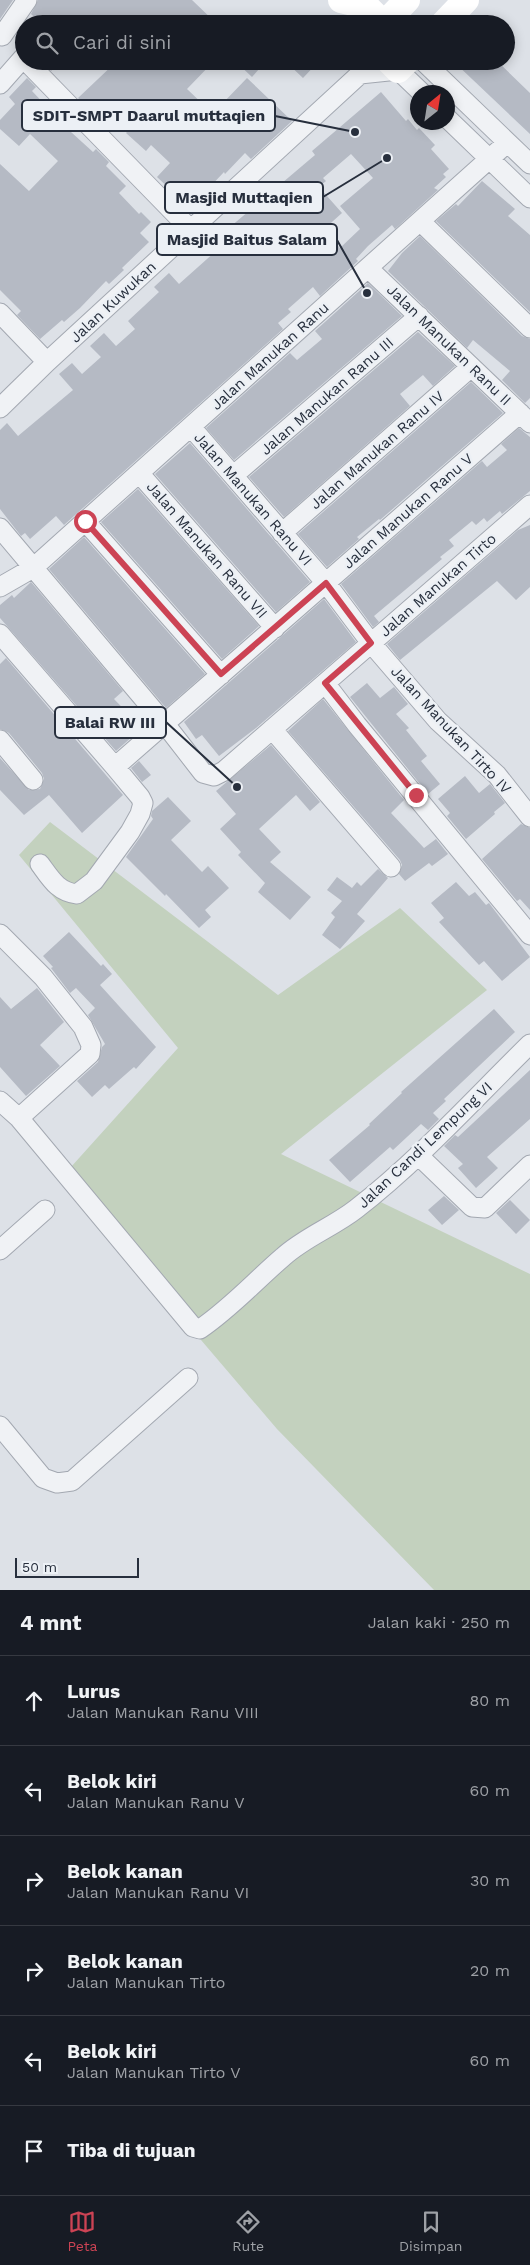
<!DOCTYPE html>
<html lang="id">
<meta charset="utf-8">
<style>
body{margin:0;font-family:"Work Sans",sans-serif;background:#242831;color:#f1f3f6}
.compass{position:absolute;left:410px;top:85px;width:45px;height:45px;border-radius:50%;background:#171b24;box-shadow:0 2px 12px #0003;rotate:30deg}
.scale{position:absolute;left:15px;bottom:12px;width:124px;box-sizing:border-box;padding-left:5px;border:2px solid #272f3d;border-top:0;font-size:14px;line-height:18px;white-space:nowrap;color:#272f3d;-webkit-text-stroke:4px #ecf0f5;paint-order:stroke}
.stop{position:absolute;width:15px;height:15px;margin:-11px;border:4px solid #cc4354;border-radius:50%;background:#fff}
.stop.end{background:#cc4354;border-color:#fff;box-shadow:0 1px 5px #0008}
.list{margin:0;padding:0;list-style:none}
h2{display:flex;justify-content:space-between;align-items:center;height:65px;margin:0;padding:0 20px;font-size:21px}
h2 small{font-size:16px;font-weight:400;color:#9ea1a6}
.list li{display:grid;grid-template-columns:32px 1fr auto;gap:15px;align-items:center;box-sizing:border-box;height:90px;padding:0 20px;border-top:1px solid #363941}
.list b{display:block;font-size:19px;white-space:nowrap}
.list p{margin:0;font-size:16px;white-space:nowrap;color:#9ea1a6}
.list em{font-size:16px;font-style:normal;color:#9ea1a6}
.icon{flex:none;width:28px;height:28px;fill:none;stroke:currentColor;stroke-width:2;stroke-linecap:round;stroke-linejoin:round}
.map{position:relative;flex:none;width:530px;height:1590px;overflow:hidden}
.search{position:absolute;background:#171b24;box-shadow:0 2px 12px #0003;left:15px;right:15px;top:15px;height:55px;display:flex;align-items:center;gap:12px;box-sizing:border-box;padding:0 18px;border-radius:28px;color:#9ea1a6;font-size:19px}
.sheet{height:605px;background:#171b24}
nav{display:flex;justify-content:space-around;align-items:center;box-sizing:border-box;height:70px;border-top:1px solid #363941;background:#171b24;font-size:14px;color:#9ea1a6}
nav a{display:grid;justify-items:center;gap:2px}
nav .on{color:#cc4354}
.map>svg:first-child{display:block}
</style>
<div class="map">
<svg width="530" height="1590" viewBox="0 0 530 1590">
<rect width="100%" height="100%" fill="#dde1e7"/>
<path fill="#c3d1be" d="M50,822L278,995L400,908L487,990L281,1154L530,1274V1590H434L277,1429L62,1177L178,1048L19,855Z"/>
<path fill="#b5bac4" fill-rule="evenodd" d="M0,0H13L0,19Z
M38,0H192L217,24H42L31,14Z
M43,61H61L51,71Z
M117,61H214L187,89L207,108L215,100L221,105L247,78L292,121L251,159L245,153L225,174L224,172L190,208L157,177L170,163L151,145L146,151L126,133L134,124L108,100L95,114L78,98Z
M235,61H266L252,77Z
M285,61H319L303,78Z
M453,61H497L530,93V134Z
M27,78L36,87L32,91L51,111L49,112L93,152L96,149L109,162L106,166L126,186L119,193L139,214L141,212L151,222L140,233L149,242L122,268L124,270L109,284L106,281L80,308L64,322L62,320L40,339L17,315L21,311L0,290V164L29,191L58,161L30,134L19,146L0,129V120L15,104L9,97Z
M381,92L406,121L408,119L417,130L419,128L435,145L431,149L449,169L443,174L446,177L434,188L438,190L395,229L392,225L368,246L356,259L358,261L320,296L313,287L288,309L291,312L278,323L283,329L64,525L56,516L30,539L25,533L21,536L0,509V430L7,423L18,436L73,390L59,374L72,363L82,374L101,357L90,346L104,333L116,346L135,329L128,321L159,292L154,287L169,273L179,284L216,251L210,244L315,155L312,151ZM351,154L373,178L340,206L360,229L340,248L323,230L342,213L319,187L326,181L323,178Z
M482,181L515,209L508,216L530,235V312L436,221L456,204L458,206Z
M420,236L522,336L530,339V398L525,403L502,380L510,371L473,340L467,348L388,271L402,253Z
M368,283L402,316L234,460L206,428L290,353L297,360L322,339L315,331Z
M418,332L455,366L433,386L423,375L400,394L410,406L284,517L249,477Z
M471,382L503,413L380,520L379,519L357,537L359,539L327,567L298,534Z
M519,428L530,437V491L502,514L500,511L487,522L484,518L476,525L472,521L449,540L454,546L440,557L442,559L374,616L379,622L373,627L341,584L482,461L487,467L507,450L501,444Z
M190,443L310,582L276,612L155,474Z
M138,489L259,626L222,659L101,522Z
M530,525V587L516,600L497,581L400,660L387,644L518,530Z
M84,537L205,674L166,708L49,569Z
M31,582L123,691L114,699L142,728L116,751L0,618V605L12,595L14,598Z
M324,599L356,642L256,728L219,756L202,735L196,739L184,722Z
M6,658L123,795L82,833L49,795L24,815L0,790V758L29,790L40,789L44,779L42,773L9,733L0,729V664Z
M367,683L380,698L394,687L408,704L396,714L409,728L406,730L427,756L421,761L440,784L428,794L350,697Z
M323,699L404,800L391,813L424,848L436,839L448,854L432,866L429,863L405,881L399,874L402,865L400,860L288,731Z
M271,745L320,802L310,811L296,795L259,829L281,852L270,862L311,897L290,920L258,892L265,883L238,855L241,852L220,829L236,814L216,791Z
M139,761L151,775L142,782L131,768Z
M465,776L479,793L490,784L505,803L494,812L495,814L466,839L447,816L450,813L438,799Z
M168,797L191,821L171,840L202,872L208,866L229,888L205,910L211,917L199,928L166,894L165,896L126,857L153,819L151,816L152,811Z
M521,824L530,828V910L520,899L517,901L482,859Z
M378,869L388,878L357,914L365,921L340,949L322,935L335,917L331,913L342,901L327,890L337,877L352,888L357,882L361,886Z
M456,882L469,896L475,892L486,905L489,903L530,957L502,981L484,961L479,965L439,922L444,918L431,903Z
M69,932L101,966L103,964L112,974L100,985L156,1047L136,1069L134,1067L109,1089L105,1085L92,1097L77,1081L98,1062L102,1047L105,1044L88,1015L95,1008L76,988L70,993L51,968L53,967L43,956Z
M37,988L64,1022L40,1045L60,1066L26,1096L0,1067V997L11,1009Z
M494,1009L515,1032L444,1099L446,1101L433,1113L439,1119L428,1130L421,1124L393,1150L390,1147L350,1182L329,1160L370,1125L369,1124L402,1093L401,1092Z
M530,1070V1119L487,1157L498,1168L476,1188L458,1168L463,1164L444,1146L455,1135L458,1137Z
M444,1196L459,1210L442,1225L428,1210Z
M510,1200L530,1220L516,1234L496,1213Z"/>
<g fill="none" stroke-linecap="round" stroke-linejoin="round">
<defs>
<path id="street" d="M2,36L27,0
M26,61L191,230
M423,61L530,164
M360,74L398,70L421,92
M0,84L23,58
M448,119L530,198
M420,221L530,328
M368,268L530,423
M0,313L47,362
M0,408L47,362L360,74L363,61
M191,427L326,583L371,643L438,721L497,775L530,817
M139,473L275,628
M234,475L419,316
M85,521L221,675
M0,528L165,724L203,773L214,776L224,771L530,505
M282,533L471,367
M0,587L33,568L507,143
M0,634L115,767L140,797L143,803L140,814L130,832L94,881L77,894C58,892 51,879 40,864
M325,683L357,725L530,935
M272,729L391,867
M0,740L33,780
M115,767L520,413
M0,934L43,977L83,1027L91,1045L90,1054L19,1118L0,1101
M19,1118L193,1327L200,1329C231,1308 255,1281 283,1257C305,1237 333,1227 356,1209C419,1160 473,1100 530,1044
M418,1155L472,1207L485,1208L530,1165
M0,1250L45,1210
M0,1426L43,1478L57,1483L72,1481L188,1378"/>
</defs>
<use href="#street" stroke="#a3a8b1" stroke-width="21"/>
<use href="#street" stroke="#f0f2f5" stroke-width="19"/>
<path stroke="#fff" stroke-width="26" d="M341,0L366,6L384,24
M384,24L407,0
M443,24L466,0
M389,61L398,70L407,61"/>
</g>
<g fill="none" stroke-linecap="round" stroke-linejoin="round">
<path stroke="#cc4354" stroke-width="6" d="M85,521L221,674L326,583L371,643L325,683L416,795"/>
</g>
<g text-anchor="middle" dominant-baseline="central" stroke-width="5" stroke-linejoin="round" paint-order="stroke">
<g font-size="15" fill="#272f3d" stroke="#ecf0f5">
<text transform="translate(113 302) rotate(-43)">Jalan Kuwukan</text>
<text transform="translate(449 345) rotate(44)">Jalan Manukan Ranu II</text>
<text transform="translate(270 356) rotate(-42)">Jalan Manukan Ranu</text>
<text transform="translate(327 396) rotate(-41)">Jalan Manukan Ranu III</text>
<text transform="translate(377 450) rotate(-41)">Jalan Manukan Ranu IV</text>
<text transform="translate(253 499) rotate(49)">Jalan Manukan Ranu VI</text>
<text transform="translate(408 511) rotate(-41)">Jalan Manukan Ranu V</text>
<text transform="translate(207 550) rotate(49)">Jalan Manukan Ranu VII</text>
<text transform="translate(438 585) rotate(-41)">Jalan Manukan Tirto</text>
<text transform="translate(451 730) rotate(47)">Jalan Manukan Tirto IV</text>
<text transform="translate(425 1145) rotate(-43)">Jalan Candi Lempung VI</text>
</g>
</g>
<path fill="none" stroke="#272f3d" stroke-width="2" d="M355 132L275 116M387 158L323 197M367 293L337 240M237 787L166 722"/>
<g fill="#272f3d" stroke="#ecf0f5" stroke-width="2">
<circle cx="355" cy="132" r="5"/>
<circle cx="387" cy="158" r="5"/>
<circle cx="367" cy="293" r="5"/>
<circle cx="237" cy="787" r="5"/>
</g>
<g fill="#ecf0f5" stroke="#272f3d" stroke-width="2">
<rect x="22" y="100" width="253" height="31" rx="5"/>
<rect x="165" y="182" width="158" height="31" rx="5"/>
<rect x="157" y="224" width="180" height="31" rx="5"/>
<rect x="55" y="707" width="111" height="31" rx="5"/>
</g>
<g font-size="16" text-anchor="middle" font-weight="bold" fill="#272f3d">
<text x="149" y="121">SDIT-SMPT Daarul muttaqien</text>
<text x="244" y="203">Masjid Muttaqien</text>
<text x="247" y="245">Masjid Baitus Salam</text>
<text x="110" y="728">Balai RW III</text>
</g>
</svg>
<svg class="compass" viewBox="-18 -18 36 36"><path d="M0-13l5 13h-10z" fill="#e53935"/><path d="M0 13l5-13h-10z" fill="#9ea1a6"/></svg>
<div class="scale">50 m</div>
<div class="stop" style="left:85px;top:521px"></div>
<div class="stop end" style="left:416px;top:795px"></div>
<div class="search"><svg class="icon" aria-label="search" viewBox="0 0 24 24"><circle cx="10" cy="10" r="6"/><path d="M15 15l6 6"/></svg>Cari di sini</div>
</div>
<section class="sheet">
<h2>4 mnt<small>Jalan kaki · 250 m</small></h2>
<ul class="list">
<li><svg class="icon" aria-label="ahead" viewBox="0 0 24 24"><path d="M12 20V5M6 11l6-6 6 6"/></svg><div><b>Lurus</b><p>Jalan Manukan Ranu VIII</p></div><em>80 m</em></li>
<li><svg class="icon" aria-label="left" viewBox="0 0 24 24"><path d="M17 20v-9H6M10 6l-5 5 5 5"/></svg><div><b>Belok kiri</b><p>Jalan Manukan Ranu V</p></div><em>60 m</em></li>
<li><svg class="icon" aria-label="right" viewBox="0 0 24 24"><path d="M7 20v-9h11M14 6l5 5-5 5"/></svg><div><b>Belok kanan</b><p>Jalan Manukan Ranu VI</p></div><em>30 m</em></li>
<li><svg class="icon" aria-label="right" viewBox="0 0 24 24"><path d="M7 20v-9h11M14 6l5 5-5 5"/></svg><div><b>Belok kanan</b><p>Jalan Manukan Tirto</p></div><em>20 m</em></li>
<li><svg class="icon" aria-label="left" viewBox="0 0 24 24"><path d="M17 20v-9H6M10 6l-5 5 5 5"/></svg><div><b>Belok kiri</b><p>Jalan Manukan Tirto V</p></div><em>60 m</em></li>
<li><svg class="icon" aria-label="arrive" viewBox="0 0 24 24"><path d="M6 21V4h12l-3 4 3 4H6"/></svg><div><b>Tiba di tujuan</b></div></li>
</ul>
</section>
<nav>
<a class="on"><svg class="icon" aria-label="map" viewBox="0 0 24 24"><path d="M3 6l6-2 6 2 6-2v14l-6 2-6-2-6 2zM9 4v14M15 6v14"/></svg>Peta</a>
<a><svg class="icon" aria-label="directions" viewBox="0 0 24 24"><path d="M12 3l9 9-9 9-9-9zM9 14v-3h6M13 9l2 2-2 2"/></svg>Rute</a>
<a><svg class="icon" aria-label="saved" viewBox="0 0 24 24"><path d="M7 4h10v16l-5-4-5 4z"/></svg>Disimpan</a>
</nav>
